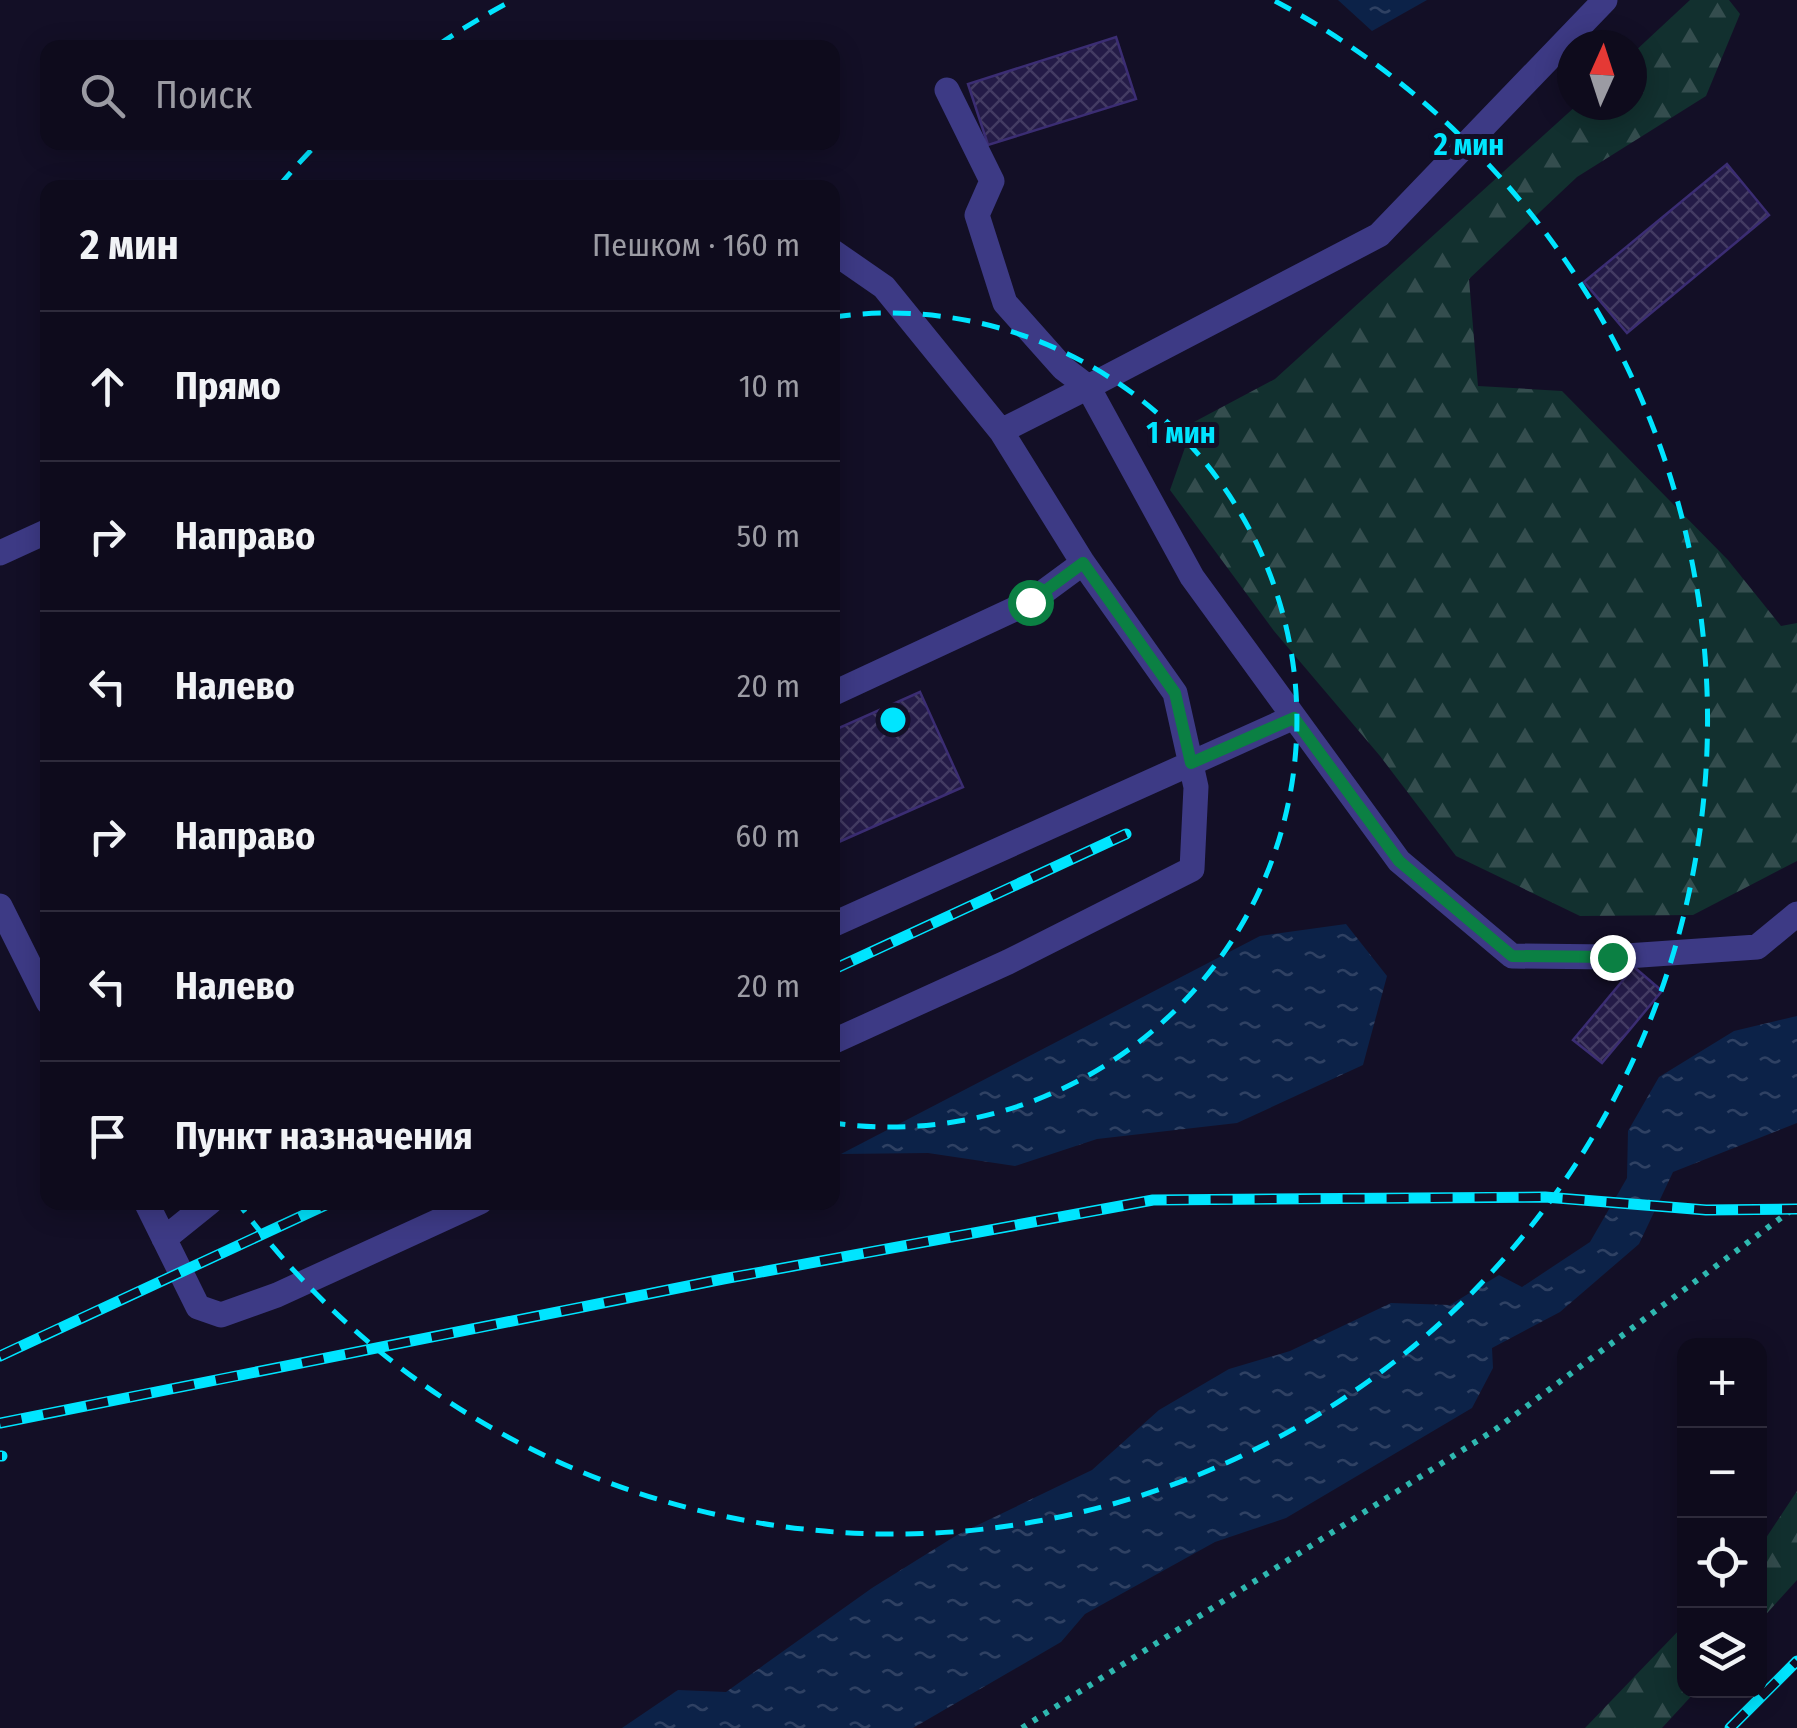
<!DOCTYPE html>
<html lang="ru">
<meta charset="utf-8">
<style>
body{margin:0;font-family:"Fira Sans Condensed",sans-serif;background:#171425;color:#f1f3f6}
.controls{position:absolute;right:30px;bottom:30px;display:grid;overflow:hidden;border-radius:20px;box-shadow:0 5px 25px #0003}
.controls button{width:90px;height:90px;display:grid;place-items:center;padding:0;border:0;border-bottom:2px solid #2e2b3b;background:#0e0b1c;color:#f1f3f6;font:50px sans-serif}
.compass{position:absolute;left:1557px;top:30px;width:90px;height:90px;border-radius:50%;background:#0e0b1c;box-shadow:0 5px 25px #0003;rotate:3deg}
.stop{position:absolute;width:30px;height:30px;margin:-22px;border:8px solid #0b8043;border-radius:50%;background:#fff}
.stop.end{background:#0b8043;border-color:#fff;box-shadow:0 2px 10px #0008}
.list{margin:0;padding:0;list-style:none}
h2{display:flex;justify-content:space-between;align-items:center;height:130px;margin:0;padding:0 40px;font-size:42px}
h2 small{font-size:32px;font-weight:400;color:#9b9ba3}
.list li{display:grid;grid-template-columns:65px 1fr auto;gap:30px;align-items:center;box-sizing:border-box;height:150px;padding:0 40px;border-top:2px solid #2e2b3b}
.list b{display:block;font-size:38px;white-space:nowrap}
.list em{font-size:32px;font-style:normal;color:#9b9ba3}
.icon{flex:none;width:55px;height:55px;fill:none;stroke:currentColor;stroke-width:2;stroke-linecap:round;stroke-linejoin:round}
.map{position:relative;flex:none;width:1797px;height:1728px;overflow:hidden}
.search{position:absolute;background:#0e0b1c;box-shadow:0 5px 25px #0003;left:40px;top:40px;width:800px;height:110px;display:flex;align-items:center;gap:25px;box-sizing:border-box;padding:0 35px;border-radius:20px;color:#9b9ba3;font-size:38px}
.panel{position:absolute;background:#0e0b1c;box-shadow:0 5px 25px #0003;left:40px;top:180px;width:800px;height:1030px;border-radius:20px}
.map>svg:first-child{display:block}
</style>
<div class="map">
<svg width="1797" height="1728" viewBox="0 0 1797 1728">
<defs>
<pattern id="forest-firs" width="22" height="20" patternUnits="userSpaceOnUse" patternTransform="scale(2.5)"><rect width="22" height="20" fill="#12302f"/><path d="M5 1l3.5 6h-7zM16 11l3.5 6h-7z" fill="#344d4e"/></pattern>
<pattern id="water-ripples" width="26" height="14" patternUnits="userSpaceOnUse" patternTransform="scale(2.5)"><rect width="26" height="14" fill="#0c2248"/><path d="M2 4q2-2 4 0t4 0M15 11q2-2 4 0t4 0" fill="none" stroke="#2f4163"/></pattern>
<pattern id="building-cross-hatch" width="8" height="8" patternUnits="userSpaceOnUse" patternTransform="scale(2.5)"><rect width="8" height="8" fill="#241b47"/><path d="M0 0l8 8M0 8l8-8" fill="none" stroke="#433b63"/></pattern>
</defs>
<rect width="100%" height="100%" fill="#130f26"/>
<path fill="url(#forest-firs)" d="M1690,0H1729L1740,14L1706,96L1577,177L1469,279L1478,386L1562,391L1728,560L1781,626L1797,623V861L1693,915L1580,916L1456,856L1380,756L1274,631L1170,490L1194,422L1275,379L1577,105H1632V54Z
M1797,1491V1580L1760,1621V1547Z
M1684,1625V1690L1696,1691L1662,1728H1585Z"/>
<path fill="url(#water-ripples)" d="M1338,0H1427L1372,31Z
M1346,924L1387,976L1363,1065L1237,1123L1097,1139L1015,1166L928,1153L841,1154L1260,936Z
M1797,1016V1123L1673,1172L1639,1244L1560,1312L1492,1348L1493,1368L1472,1408L1286,1518L1215,1542L1085,1614L1061,1642L913,1728H622L678,1690L726,1692L872,1588L957,1535L1092,1470L1159,1410L1229,1369L1290,1351L1391,1303L1450,1305L1499,1275L1522,1287L1590,1242L1627,1178L1628,1131L1659,1077L1734,1031Z"/>
<path fill="url(#building-cross-hatch)" stroke="#3b2d73" stroke-width="2.5" d="M1116,37L1136,99L988,145L968,84Z
M1727,164L1769,215L1627,333L1584,282Z
M920,692L963,787L832,845V731Z
M1634,967L1662,991L1602,1063L1573,1040Z"/>
<g fill="none" stroke-linecap="round" stroke-linejoin="round">
<path stroke="#2fb8b0" stroke-width="6" stroke-dasharray="5 8" stroke-linecap="butt" d="M1022,1728L1496,1429L1797,1206"/>
<path stroke="#3d3a85" stroke-width="25" d="M947,90L992,181L977,215L1005,303L1063,368L1088,387L1379,235L1605,0
M832,251L884,287L1001,431L1083,563L1175,693L1196,787L1192,869L1008,962L832,1042
M1001,431L1088,387L1192,577L1399,861L1512,956L1612,957L1757,947L1797,914
M0,553L48,531
M832,694L1030,602L1083,563
M0,906L48,1002
M832,925L1294,717
M146,1202L198,1307L221,1315L277,1295L480,1202
M164,1239L210,1202"/>
<defs>
<path id="rail" d="M832,970L1126,834
M0,1356L332,1202
M0,1423L723,1279L1153,1200L1545,1197L1706,1210L1797,1209
M0,1456H2
M1730,1728L1797,1661"/>
</defs>
<use href="#rail" stroke="#00e5ff" stroke-width="11"/>
<use href="#rail" stroke="#130f26" stroke-width="8" stroke-dasharray="22" stroke-linecap="butt"/>
</g>
<g fill="none" stroke-linecap="round" stroke-linejoin="round">
<path stroke="#0b8043" stroke-width="12" d="M1030,602L1083,563L1175,693L1191,763L1294,718L1399,861L1512,956L1612,957"/>
</g>
<g fill="none" stroke="#00e5ff" stroke-width="5" stroke-dasharray="18 12">
<path d="M833 317A407 407 0 1 1 833 1123"/>
<path d="M279 186A814 814 0 0 1 317 144M438 45A814 814 0 0 1 511 1M1275 1A814 814 0 1 1 239 1204"/>
</g>
<circle cx="893" cy="720" r="15" fill="#00e5ff" stroke="#130f26" stroke-width="5"/>
<g font-size="30" text-anchor="middle" font-weight="bold" fill="#00e5ff" stroke="#130f26" stroke-width="10" stroke-linejoin="round" paint-order="stroke">
<text x="1469" y="155">2 мин</text>
<text x="1181" y="443">1 мин</text>
</g>
</svg>
<div class="controls">
<button>+</button>
<button>−</button>
<button><svg class="icon" aria-label="locate" viewBox="0 0 24 24"><circle cx="12" cy="12" r="6"/><path d="M12 2v4M12 18v4M2 12h4M18 12h4"/></svg></button>
<button><svg class="icon" aria-label="layers" viewBox="0 0 24 24"><path d="M12 4l9 5-9 5-9-5zM3 14l9 5 9-5"/></svg></button>
</div>
<svg class="compass" viewBox="-18 -18 36 36"><path d="M0-13l5 13h-10z" fill="#e53935"/><path d="M0 13l5-13h-10z" fill="#9b9ba3"/></svg>
<div class="stop" style="left:1030px;top:602px"></div>
<div class="stop end" style="left:1612px;top:957px"></div>
<div class="search"><svg class="icon" aria-label="search" viewBox="0 0 24 24"><circle cx="10" cy="10" r="6"/><path d="M15 15l6 6"/></svg>Поиск</div>
<section class="panel">
<h2>2 мин<small>Пешком · 160 m</small></h2>
<ul class="list">
<li><svg class="icon" aria-label="ahead" viewBox="0 0 24 24"><path d="M12 20V5M6 11l6-6 6 6"/></svg><div><b>Прямо</b></div><em>10 m</em></li>
<li><svg class="icon" aria-label="right" viewBox="0 0 24 24"><path d="M7 20v-9h11M14 6l5 5-5 5"/></svg><div><b>Направо</b></div><em>50 m</em></li>
<li><svg class="icon" aria-label="left" viewBox="0 0 24 24"><path d="M17 20v-9H6M10 6l-5 5 5 5"/></svg><div><b>Налево</b></div><em>20 m</em></li>
<li><svg class="icon" aria-label="right" viewBox="0 0 24 24"><path d="M7 20v-9h11M14 6l5 5-5 5"/></svg><div><b>Направо</b></div><em>60 m</em></li>
<li><svg class="icon" aria-label="left" viewBox="0 0 24 24"><path d="M17 20v-9H6M10 6l-5 5 5 5"/></svg><div><b>Налево</b></div><em>20 m</em></li>
<li><svg class="icon" aria-label="arrive" viewBox="0 0 24 24"><path d="M6 21V4h12l-3 4 3 4H6"/></svg><div><b>Пункт назначения</b></div></li>
</ul>
</section>
</div>
